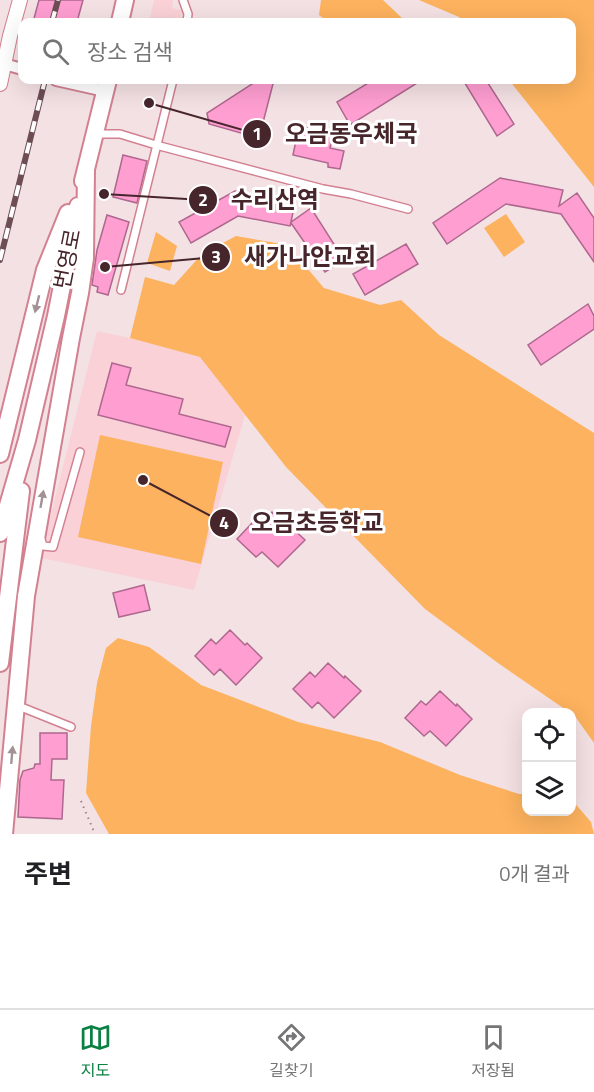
<!DOCTYPE html>
<html lang="ko">
<meta charset="utf-8">
<style>
body{margin:0;font-family:"Titillium Web","Noto Sans KR",sans-serif;background:#f6f6f6;color:#202124}
.controls{position:absolute;right:18px;bottom:18px;display:grid;overflow:hidden;border-radius:12px;box-shadow:0 6px 24px #0002}
.controls button{width:54px;height:54px;display:grid;place-items:center;padding:0;border:0;border-bottom:2px solid #e0e0e0;background:#fff;color:#202124;font:30px sans-serif}
.list{margin:0;padding:0;list-style:none}
h2{display:flex;justify-content:space-between;align-items:center;height:78px;margin:0;padding:0 24px;font-size:26px}
h2 small{font-size:20px;font-weight:400;color:#757577}
.icon{flex:none;width:33px;height:33px;fill:none;stroke:currentColor;stroke-width:2;stroke-linecap:round;stroke-linejoin:round}
.map{position:relative;flex:none;width:594px;height:834px;overflow:hidden}
.search{position:absolute;background:#fff;box-shadow:0 6px 24px #0002;left:18px;right:18px;top:18px;height:66px;display:flex;align-items:center;gap:15px;box-sizing:border-box;padding:0 21px;border-radius:12px;color:#757577;font-size:22px}
.sheet{height:174px;background:#fff}
nav{display:flex;justify-content:space-around;align-items:center;box-sizing:border-box;height:84px;border-top:2px solid #e0e0e0;background:#fff;font-size:16px;color:#757577}
nav a{display:grid;justify-items:center;gap:3px}
nav .on{color:#0b8043}
.map>svg:first-child{display:block}
</style>
<div class="map">
<svg width="594" height="834" viewBox="0 0 594 834">
<rect width="100%" height="100%" fill="#f4e1e4"/>
<path fill="#f9d1d7" d="M154,0H173L172,8L182,10L181,22H149Z
M97,331L130,338L200,357L245,415L194,590L42,558L43,546Z"/>
<path fill="#fcb25e" d="M321,0H383L403,19L400,22H328L319,15Z
M419,0H594V187L509,80H572V22H463L459,17Z
M506,214L525,242L504,257L484,228Z
M156,232L177,246L170,271L147,263Z
M236,236L282,244L295,254L324,288L380,305L401,300L439,335L594,433V743L572,712H569L498,663L425,609L286,467L200,357L130,338L145,277L174,285L202,254Z
M100,435L223,462L201,564L78,537Z
M118,638L149,647L201,685L298,722L380,742L460,775L519,794H526V812H572V800L591,822L594,834H109L86,793L91,726L97,683L106,648Z"/>
<path fill="#fe9ed1" stroke="#ae678d" stroke-width="1.5" d="M39,0H83L77,22H33Z
M258,80H274L259,138L209,124L207,113Z
M373,80H422L350,125L337,102Z
M463,80H486L514,124L497,136Z
M299,126L334,133L330,148L344,151L340,169L328,167V163L293,155Z
M123,155L147,161L137,203L113,197Z
M500,178L563,190L559,206L577,193L594,218V262L561,214L506,204L447,244L433,223Z
M235,191L295,202L291,222L311,208L344,260L325,272L291,223L290,226L238,216L191,243L179,222Z
M107,215L129,222L108,295L97,292L98,287L92,285L97,250Z
M406,244L418,264L365,295L353,274Z
M588,304L594,316V329L541,365L528,345Z
M112,363L131,368L126,385L183,399L179,414L231,427L225,447L98,415Z
M272,512L288,527L289,525L305,540L278,567L262,552L256,557L237,539L253,522L259,527Z
M144,585L150,610L119,617L113,593Z
M230,630L245,645L247,643L262,658L236,685L220,669L214,675L195,656L211,639L216,644Z
M328,663L344,678L345,676L361,691L334,718L318,702L312,708L293,689L310,672L315,677Z
M440,691L456,706L457,704L472,719L446,746L430,731L424,736L405,718L421,701L426,705Z
M40,733H67V759H52L51,780H64L62,819L18,817L20,780L23,771L34,768L35,764H40Z"/>
<g fill="none" stroke-linecap="round" stroke-linejoin="round">
<defs>
<path id="service" d="M183,0L188,14L187,22
M94,134H120L156,145L323,189L351,194L408,209
M121,290L173,80
M41,539L43,546L53,547L80,452
M16,705L71,727"/>
<path id="pedestrian" d="M4,64L22,69
M56,80L105,91"/>
<path id="minor" d="M0,84L10,36L20,0"/>
<path id="tertiary" d="M120,22L125,0
M83,181L108,80
M0,454L45,270L68,213
M0,533L27,440L56,316L78,206
M0,663L21,491
M4,834L26,596L71,338L80,293L85,258L86,170"/>
</defs>
<use href="#service" stroke="#d38191" stroke-width="10"/>
<use href="#pedestrian" stroke="#d38191" stroke-width="14"/>
<use href="#minor" stroke="#d38191" stroke-width="16"/>
<use href="#tertiary" stroke="#d38191" stroke-width="20"/>
<path stroke="#9b8185" stroke-width="2" stroke-dasharray="1.5 4.5" stroke-linecap="butt" d="M83,22L84,18
M81,801L95,834"/>
<use href="#service" stroke="#fff" stroke-width="7"/>
<use href="#pedestrian" stroke="#fff" stroke-width="10"/>
<use href="#minor" stroke="#fff" stroke-width="14"/>
<use href="#tertiary" stroke="#fff" stroke-width="16"/>
<defs>
<path id="rail" d="M52,22L58,0
M0,260L45,80"/>
</defs>
<use href="#rail" stroke="#6c4e54" stroke-width="6"/>
<use href="#rail" stroke="#fff" stroke-width="4" stroke-dasharray="11" stroke-linecap="butt"/>
</g>
<defs><path id="oneway-solid" d="M-6-.8H1V-3.2L6.5 0L1 3.2V.8H-6Z" transform="scale(1.5)"/></defs>
<g fill="#a29295">
<use href="#oneway-solid" transform="translate(37 304) rotate(104)"/>
<use href="#oneway-solid" transform="translate(42 499) rotate(-80)"/>
<use href="#oneway-solid" transform="translate(12 755) rotate(-85)"/>
</g>
<g text-anchor="middle" dominant-baseline="central" stroke-width="6" stroke-linejoin="round" paint-order="stroke">
<g font-size="22" fill="#46252b" stroke="#fff">
<text transform="translate(67 259) rotate(-79)">번영로</text>
</g>
</g>
<path fill="none" stroke="#46252b" stroke-width="2" d="M149 103L257 134M104 194L203 200M105 267L216 257M143 480L224 523"/>
<g fill="#46252b" stroke="#fff" stroke-width="2">
<circle cx="149" cy="103" r="6"/>
<circle cx="104" cy="194" r="6"/>
<circle cx="105" cy="267" r="6"/>
<circle cx="143" cy="480" r="6"/>
<circle cx="257" cy="134" r="15"/>
<circle cx="203" cy="200" r="15"/>
<circle cx="216" cy="257" r="15"/>
<circle cx="224" cy="523" r="15"/>
</g>
<g font-size="18" text-anchor="middle" font-weight="bold" fill="#fff">
<text x="257" y="140">1</text>
<text x="203" y="206">2</text>
<text x="216" y="263">3</text>
<text x="224" y="529">4</text>
</g>
<g font-size="24" text-anchor="middle" font-weight="bold" fill="#46252b" stroke="#fff" stroke-width="6" stroke-linejoin="round" paint-order="stroke">
<text x="351" y="142">오금동우체국</text>
<text x="275" y="208">수리산역</text>
<text x="310" y="265">새가나안교회</text>
<text x="317" y="531">오금초등학교</text>
</g>
</svg>
<div class="controls">
<button><svg class="icon" aria-label="locate" viewBox="0 0 24 24"><circle cx="12" cy="12" r="6"/><path d="M12 2v4M12 18v4M2 12h4M18 12h4"/></svg></button>
<button><svg class="icon" aria-label="layers" viewBox="0 0 24 24"><path d="M12 4l9 5-9 5-9-5zM3 14l9 5 9-5"/></svg></button>
</div>
<div class="search"><svg class="icon" aria-label="search" viewBox="0 0 24 24"><circle cx="10" cy="10" r="6"/><path d="M15 15l6 6"/></svg>장소 검색</div>
</div>
<section class="sheet">
<h2>주변<small>0개 결과</small></h2>
<ul class="list">
</ul>
</section>
<nav>
<a class="on"><svg class="icon" aria-label="map" viewBox="0 0 24 24"><path d="M3 6l6-2 6 2 6-2v14l-6 2-6-2-6 2zM9 4v14M15 6v14"/></svg>지도</a>
<a><svg class="icon" aria-label="directions" viewBox="0 0 24 24"><path d="M12 3l9 9-9 9-9-9zM9 14v-3h6M13 9l2 2-2 2"/></svg>길찾기</a>
<a><svg class="icon" aria-label="saved" viewBox="0 0 24 24"><path d="M7 4h10v16l-5-4-5 4z"/></svg>저장됨</a>
</nav>
